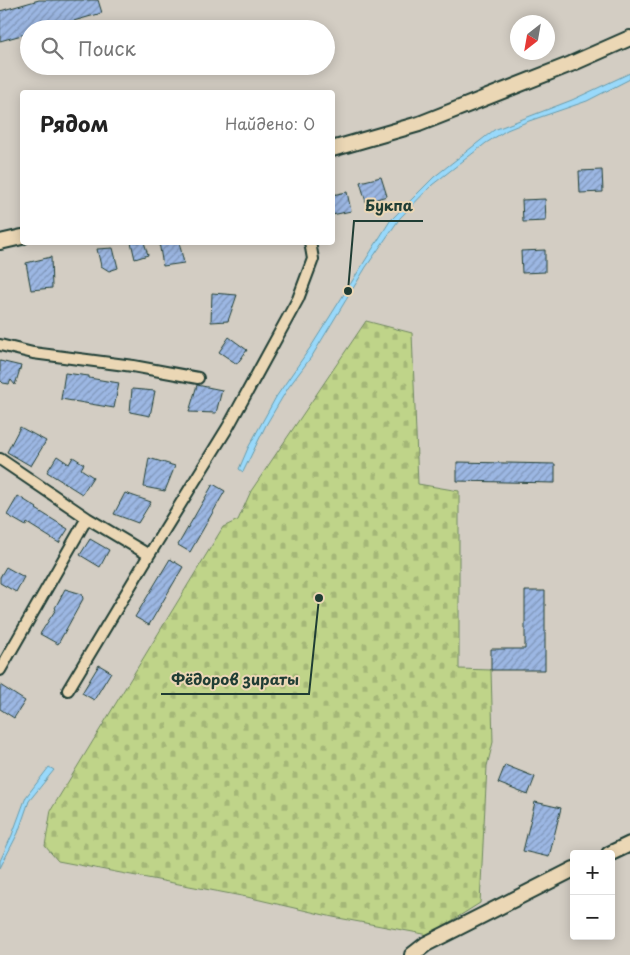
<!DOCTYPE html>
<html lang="ru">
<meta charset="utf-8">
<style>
body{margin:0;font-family:"Playpen Sans",sans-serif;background:#f6f6f6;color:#222}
.controls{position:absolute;right:15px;bottom:15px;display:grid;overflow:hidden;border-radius:5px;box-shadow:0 2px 12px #0003}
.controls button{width:45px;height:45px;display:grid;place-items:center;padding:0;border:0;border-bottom:1px solid #e0e0e0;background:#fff;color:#222;font:25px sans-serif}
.compass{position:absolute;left:510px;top:15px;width:45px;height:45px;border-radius:50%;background:#fff;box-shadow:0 2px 12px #0003;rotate:211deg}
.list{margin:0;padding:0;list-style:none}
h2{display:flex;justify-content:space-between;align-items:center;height:65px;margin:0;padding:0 20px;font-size:21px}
h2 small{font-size:16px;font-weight:400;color:#767676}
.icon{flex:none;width:28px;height:28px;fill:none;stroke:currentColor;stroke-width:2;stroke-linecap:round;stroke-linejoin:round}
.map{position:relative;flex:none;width:630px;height:955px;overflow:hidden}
.search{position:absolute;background:#fff;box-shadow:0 2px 12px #0003;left:20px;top:20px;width:315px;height:55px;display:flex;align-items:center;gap:12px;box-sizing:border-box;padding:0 18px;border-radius:28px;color:#767676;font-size:19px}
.panel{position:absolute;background:#fff;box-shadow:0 2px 12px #0003;left:20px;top:90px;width:315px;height:155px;border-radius:5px}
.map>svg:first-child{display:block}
</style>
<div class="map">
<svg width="630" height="955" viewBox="0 0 630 955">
<defs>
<pattern id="cemetery-stones" width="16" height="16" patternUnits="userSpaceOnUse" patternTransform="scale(1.25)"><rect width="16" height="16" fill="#bfd489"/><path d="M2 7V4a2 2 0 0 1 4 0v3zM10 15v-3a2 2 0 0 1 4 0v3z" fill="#a4b777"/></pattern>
<pattern id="building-hatch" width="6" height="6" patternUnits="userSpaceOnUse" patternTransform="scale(1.25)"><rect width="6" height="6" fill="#9cb7e3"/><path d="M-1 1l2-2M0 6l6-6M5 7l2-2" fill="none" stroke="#7f96b9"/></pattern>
</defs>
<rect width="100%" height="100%" fill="#d3cdc3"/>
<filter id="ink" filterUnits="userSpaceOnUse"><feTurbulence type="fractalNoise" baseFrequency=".02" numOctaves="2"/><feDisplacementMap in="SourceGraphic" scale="10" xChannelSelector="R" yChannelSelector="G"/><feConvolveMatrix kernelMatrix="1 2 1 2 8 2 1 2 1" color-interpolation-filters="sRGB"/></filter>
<g filter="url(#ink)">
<path fill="url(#cemetery-stones)" stroke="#6f885e" d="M366,321L412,333L418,484L459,491V669L491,670L493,742L487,766L480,903L429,935L333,917L247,897L58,861L45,846L51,810L223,527L238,520L251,491Z"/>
<path fill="#99d9fb" stroke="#689bab" d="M630,73V79L587,101L529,121L507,130L486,143L432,185L400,218L366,267L312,356L288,388L266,425L243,472L239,469L248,448L276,397L312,345L390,221L434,177L494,130L572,100Z
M49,767L54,770L29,801L18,833L0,868V861L12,835L26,797Z"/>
<path fill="url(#building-hatch)" stroke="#1f3d34" d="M39,0H98L102,13L45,29H29V33L0,41V11Z
M602,170L603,192L580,193L579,171Z
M381,177L387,196L366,202L360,182Z
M347,192L351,211L332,215V195Z
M545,199L546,221L523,222L522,200Z
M131,242H144L148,255L135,259Z
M159,242H179L184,263L163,266Z
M113,248L118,268L109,271L101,266L97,249Z
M545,250V272L522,273L521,251Z
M51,257L52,288L31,290L26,263Z
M212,293L237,295L228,321L211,322Z
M229,337L247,350L237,364L219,352Z
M0,361L21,366L15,385L11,380L9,384L3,383L0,380Z
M65,373L89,376V378L119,383L114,408L61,399Z
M197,385L222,390L216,413L189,412Z
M132,389L155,391L150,416L130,412Z
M20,427L46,441L31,466L7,452Z
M57,456L69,464L73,457L84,464L81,469L93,477L82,494L47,472Z
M149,458L175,466L165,491L144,487Z
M457,462L555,464V483L457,481Z
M213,484L225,491L190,552L178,545Z
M125,493L151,502L138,523L114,514Z
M18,496L37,508L36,509L68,529L59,543L27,523L26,526L7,515Z
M90,539L109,550L100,567L80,555Z
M170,559L183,567L149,625L135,617Z
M6,567L24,577L16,592L0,583V577Z
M65,589L82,594L83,599L58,644L40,634L56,609L55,608Z
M525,591H545V670H491V649H525Z
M99,665L111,672L94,700L82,693Z
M0,685L25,701L14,718L0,709Z
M505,765L535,777L528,795L498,783Z
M535,802L561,808L549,857L523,851Z"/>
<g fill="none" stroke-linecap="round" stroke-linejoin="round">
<defs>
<path id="street" d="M0,345L33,353L133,366L198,378
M0,459L87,518L0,670
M87,518L149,555
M68,690L149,555L228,427L298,299L313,259L310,242"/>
<path id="secondary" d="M332,149L419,124L571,64L630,38
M0,242L22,237
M609,854L630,844
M412,955L426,944L574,869"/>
</defs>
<use href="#street" stroke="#1f3d34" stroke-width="14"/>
<use href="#secondary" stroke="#1f3d34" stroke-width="18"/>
<use href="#street" stroke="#ebd7b5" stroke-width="10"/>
<use href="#secondary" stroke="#ebd7b5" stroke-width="14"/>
</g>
</g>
<path fill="none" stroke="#1f3d34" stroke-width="2" d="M348 291L354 221H423M319 598L309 694H161"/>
<g fill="#1f3d34" stroke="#ebd7b5" stroke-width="2">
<circle cx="348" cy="291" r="5"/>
<circle cx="319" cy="598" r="5"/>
</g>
<g font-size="15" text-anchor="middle" font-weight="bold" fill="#1f3d34" stroke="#ebd7b5" stroke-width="4" stroke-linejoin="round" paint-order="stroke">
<text x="389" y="211">Букпа</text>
<text x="235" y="685">Фёдоров зираты</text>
</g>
</svg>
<div class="controls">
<button>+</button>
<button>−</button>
</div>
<svg class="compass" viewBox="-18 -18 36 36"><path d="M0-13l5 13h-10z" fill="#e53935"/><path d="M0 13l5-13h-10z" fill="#767676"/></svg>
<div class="search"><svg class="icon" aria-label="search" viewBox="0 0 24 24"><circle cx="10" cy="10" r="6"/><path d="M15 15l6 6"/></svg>Поиск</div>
<section class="panel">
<h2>Рядом<small>Найдено: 0</small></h2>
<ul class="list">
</ul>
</section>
</div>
